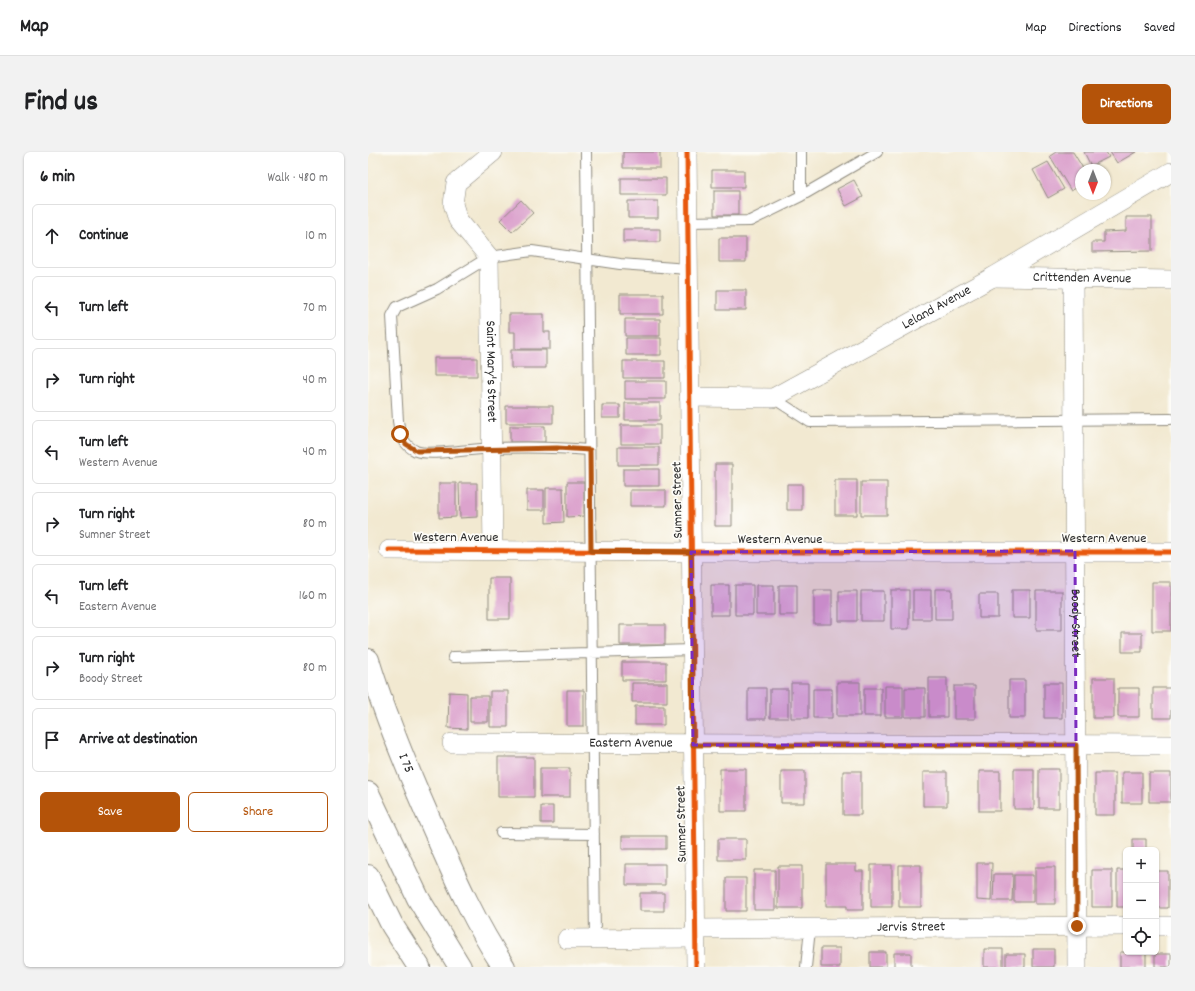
<!DOCTYPE html>
<meta charset="utf-8">
<style>
body{margin:0;font-family:Dekko,sans-serif;background:#f2f2f2;color:#202124}
.controls{position:absolute;right:12px;bottom:12px;display:grid;overflow:hidden;border-radius:6px;box-shadow:0 1px 3px #0004}
.controls button{width:36px;height:36px;display:grid;place-items:center;padding:0;border:0;border-bottom:1px solid #e0e0e0;background:#fff;color:#202124;font:20px sans-serif}
.compass{position:absolute;left:707px;top:12px;width:36px;height:36px;border-radius:50%;background:#fff;box-shadow:0 1px 3px #0004;rotate:180deg}
.stop{position:absolute;width:12px;height:12px;margin:-9px;border:3px solid #b45309;border-radius:50%;background:#fff}
.stop.end{background:#b45309;border-color:#fff;box-shadow:0 1px 4px #0008}
.list{margin:0;padding:0;list-style:none}
h2{display:flex;justify-content:space-between;align-items:center;height:52px;margin:0;padding:0 16px;font-size:17px}
h2 small{font-size:13px;font-weight:400;color:#757577}
.list li{display:grid;grid-template-columns:26px 1fr auto;gap:12px;align-items:center;box-sizing:border-box;height:64px;margin:0 8px 8px;padding:0 8px;border:1px solid #e0e0e0;border-radius:6px}
.list b{display:block;font-size:15px;white-space:nowrap}
.list p{margin:0;font-size:13px;white-space:nowrap;color:#757577}
.list em{font-size:13px;font-style:normal;color:#757577}
.actions{display:flex;gap:8px;padding:12px 16px}
.actions a{flex:1;padding:9px 0;border:1px solid #b45309;border-radius:6px;text-align:center;font-size:14px;color:#b45309}
.actions .main{background:#b45309;color:#fff}
.icon{flex:none;width:22px;height:22px;fill:none;stroke:currentColor;stroke-width:2;stroke-linecap:round;stroke-linejoin:round}
.map{position:relative;flex:none;width:803px;height:815px;overflow:hidden;border-radius:6px}
header{display:flex;align-items:center;gap:24px;box-sizing:border-box;height:56px;padding:0 20px;background:#fff;border-bottom:1px solid #e0e0e0}
header strong{font-size:19px}
nav{display:flex;gap:22px;margin-inline-start:auto;font-size:14px}
.intro{display:flex;align-items:center;justify-content:space-between;box-sizing:border-box;height:96px;padding:0 24px}
h1{margin:0;font-size:28px}
.button{padding:10px 18px;border-radius:6px;background:#b45309;color:#fff;font-size:14px;font-weight:700}
main{display:flex;gap:24px;padding:0 24px}
aside{flex:1;background:#fff;border-radius:6px;box-shadow:0 1px 3px #0004}
.map>svg:first-child{display:block}
</style>
<header>
<strong>Map</strong>
<nav><a>Map</a><a>Directions</a><a>Saved</a></nav>
</header>
<div class="intro"><h1>Find us</h1><a class="button">Directions</a></div>
<main>
<aside>
<h2>6 min<small>Walk · 480 m</small></h2>
<ul class="list">
<li><svg class="icon" aria-label="ahead" viewBox="0 0 24 24"><path d="M12 20V5M6 11l6-6 6 6"/></svg><div><b>Continue</b></div><em>10 m</em></li>
<li><svg class="icon" aria-label="left" viewBox="0 0 24 24"><path d="M17 20v-9H6M10 6l-5 5 5 5"/></svg><div><b>Turn left</b></div><em>70 m</em></li>
<li><svg class="icon" aria-label="right" viewBox="0 0 24 24"><path d="M7 20v-9h11M14 6l5 5-5 5"/></svg><div><b>Turn right</b></div><em>40 m</em></li>
<li><svg class="icon" aria-label="left" viewBox="0 0 24 24"><path d="M17 20v-9H6M10 6l-5 5 5 5"/></svg><div><b>Turn left</b><p>Western Avenue</p></div><em>40 m</em></li>
<li><svg class="icon" aria-label="right" viewBox="0 0 24 24"><path d="M7 20v-9h11M14 6l5 5-5 5"/></svg><div><b>Turn right</b><p>Sumner Street</p></div><em>80 m</em></li>
<li><svg class="icon" aria-label="left" viewBox="0 0 24 24"><path d="M17 20v-9H6M10 6l-5 5 5 5"/></svg><div><b>Turn left</b><p>Eastern Avenue</p></div><em>160 m</em></li>
<li><svg class="icon" aria-label="right" viewBox="0 0 24 24"><path d="M7 20v-9h11M14 6l5 5-5 5"/></svg><div><b>Turn right</b><p>Boody Street</p></div><em>80 m</em></li>
<li><svg class="icon" aria-label="arrive" viewBox="0 0 24 24"><path d="M6 21V4h12l-3 4 3 4H6"/></svg><div><b>Arrive at destination</b></div></li>
</ul>
<div class="actions"><a class="main">Save</a><a>Share</a></div>
</aside>
<div class="map">
<svg width="803" height="815" viewBox="0 0 803 815">
<rect width="100%" height="100%" fill="#fdfcf7"/>
<filter id="ink" filterUnits="userSpaceOnUse"><feTurbulence type="fractalNoise" baseFrequency=".025" numOctaves="2"/><feDisplacementMap in="SourceGraphic" scale="8" xChannelSelector="R" yChannelSelector="G"/><feConvolveMatrix kernelMatrix="1 2 1 2 8 2 1 2 1" color-interpolation-filters="sRGB"/></filter>
<filter id="wash" filterUnits="userSpaceOnUse"><feTurbulence type="fractalNoise" baseFrequency=".012" numOctaves="4" result="noise"/><feDisplacementMap in="SourceGraphic" scale="16" xChannelSelector="R" yChannelSelector="G"/><feGaussianBlur stdDeviation="0.9" result="paint"/><feColorMatrix in="noise" values="0 0 0 0 0 0 0 0 0 0 0 0 0 0 0 0 0 1.4 0 .05"/><feComposite in="paint" operator="in"/></filter>
<g filter="url(#wash)">
<rect width="100%" height="100%" fill="#f2e9d1"/>
<g id="blocks">
<path fill="#dca3cd" d="M255,0H292V16H255Z
M688,0H705L716,18H713V33L703,39L682,4Z
M716,0H738L741,5L723,14Z
M742,0H768L749,11Z
M680,10L696,37L680,46L665,18Z
M344,18H376V35H344Z
M253,26H298V43H253Z
M486,28L495,45L478,54L469,37Z
M346,39H370V63H346Z
M153,48L165,61L144,80L132,68Z
M260,49H290V66H260Z
M758,65H784V99L724,100V90H736V80L758,79Z
M255,77H292V90H255Z
M351,86H378V110H351Z
M349,138H378V158H349Z
M252,142H295V162H252Z
M141,162H176V180H182V197H147V180H141Z
M257,167H292V184H257Z
M258,186H293V203H258Z
M143,198H178V216H143Z
M66,206H109V224H66Z
M255,209H297V226H255Z
M257,229H298V247H257Z
M257,251H292V268H257Z
M234,253H252V266H234Z
M138,254H185V271H138Z
M253,273H292V292H253Z
M142,274H177V290H142Z
M250,295H291V313H250Z
M347,312H364V374H347Z
M255,317H291V334H255Z
M467,328H489V363H467Z
M199,330H216V364L199,365Z
M493,330H519V363H493Z
M71,331H88V365L71,366Z
M91,331H109V365L92,366Z
M419,332H434V358H419Z
M178,336H195L196,370L178,371Z
M159,338H176V358H159Z
M262,338H298V354H262Z
M121,426H142V467H121Z
M784,430H803V479H784Z
M343,433H361V463H343Z
M367,433H385V463H367Z
M388,433H406V463H388Z
M411,433H429V463H411Z
M567,437H584V467H567Z
M446,438H464V472H446Z
M523,438H541V477H523Z
M545,438H563V467H545Z
M644,438H662V466H644Z
M471,439H489V469H471Z
M493,439H516V469H493Z
M668,439H694V478H668Z
M611,442H630V466H611Z
M252,473H297V493H252Z
M754,481H774V500H754Z
M254,510H298V528H254Z
M561,526H579V565H561Z
M725,526H746V566H725Z
M641,528H657V566H641Z
M469,530H492V564H469Z
M264,531H299V550H264Z
M423,531H440V566H423Z
M676,531H694V566H676Z
M517,534H535V565H517Z
M586,534H607V567H586Z
M380,536H398V567H380Z
M496,536H513V564H496Z
M537,536H557V565H537Z
M750,536H771V565H750Z
M785,536H803V566H785Z
M402,537H420V566H402Z
M445,537H464V566H445Z
M199,538H216V574H199Z
M122,539H140V575H122Z
M81,540L99,541V577L80,576Z
M102,544H120V570H102Z
M267,554H296V573H267Z
M130,605H166V645H130Z
M172,616H202V645H172Z
M352,617H378V659H352Z
M646,617H666V657H646Z
M671,617H691V656H671Z
M413,619H437V651H413Z
M475,619H493V663H475Z
M611,619H632V659H611Z
M555,620H579V654H555Z
M754,620H774V651H754Z
M727,621H747V663H727Z
M781,621H803V650H781Z
M173,654H185V671H173Z
M254,684H298V697H254Z
M350,687H378V708H350Z
M765,687H778V698H765Z
M609,711H624L623,749L609,748Z
M258,712H297V733H258Z
M458,712H488V719H495V758H479V754H458Z
M503,713H524V755H503Z
M531,713H553V755H531Z
M410,714H434V756H410Z
M667,715H687V752H667Z
M386,718H407V758H386Z
M724,718H744V755H724Z
M749,718H758V755H749Z
M788,719H800V756H788Z
M626,722H645L644,749H625Z
M646,723H665V750H646Z
M358,726H378V759H358Z
M272,741H296V759H272Z
M453,796H472V815H453Z
M616,797H635V815H616Z
M665,797H686V815H665Z
M502,800H518V815H502Z
M752,800H778V815H752Z
M526,801H543V815H526Z
M638,802H657V815H638Z
M787,802H803V815H787Z"/>
</g>
</g>
<g filter="url(#ink)">
<use href="#blocks" fill-opacity="0" stroke="#8e8a7e" stroke-width="1"/>
<g fill="none" stroke-linecap="round" stroke-linejoin="round">
<defs>
<path id="lane" d="M218,0L227,787
M433,0V44
M319,70L382,69L433,44L509,0
M405,246L442,270L803,267
M221,298C189,295 156,295 124,296C108,297 60,304 48,299C35,293 32,282 30,269L24,164L29,155L69,137L121,105L164,99L252,112L320,117
M85,505L324,498
M133,681L226,682
M438,815L442,777"/>
<g id="street">
<path id="s1" d="M125,0L88,31L85,52L90,68L121,105L125,398"/>
<path d="M319,0L328,815"/>
<path id="s2" d="M625,125L803,128"/>
<path id="s3" d="M705,127L709,815"/>
<path id="s4" d="M321,245L405,246L625,125L803,20"/>
<path d="M21,398L323,400H803"/>
<path id="s5" d="M84,591L803,593"/>
<path d="M788,774H803"/>
<path id="s6" d="M327,777L758,774"/>
<path d="M199,787L327,786"/>
</g>
<g id="highway">
<path id="s7" d="M0,508C18,567 42,624 67,680C87,726 108,773 136,815"/>
<path d="M0,641L50,746L92,815"/>
<path d="M0,724L24,773L51,815"/>
</g>
</defs>
<use href="#lane" stroke="#8e8a7e" stroke-width="12"/>
<use href="#street" stroke="#8e8a7e" stroke-width="20"/>
<use href="#highway" stroke="#8e8a7e" stroke-width="24"/>
<use href="#lane" stroke="#fff" stroke-width="10"/>
<use href="#street" stroke="#fff" stroke-width="19"/>
<use href="#highway" stroke="#fff" stroke-width="22"/>
<defs>
<path id="cycleway" d="M319,0L328,815
M21,398L323,400H803"/>
</defs>
<use href="#cycleway" stroke="#fdfcf7" stroke-width="8"/>
<use href="#cycleway" stroke="#e8590c" stroke-width="5"/>
</g>
</g>
<g fill="none" stroke-linecap="round" stroke-linejoin="round" filter="url(#ink)">
<path stroke="#b45309" stroke-width="5" d="M32,282L38,292L49,299L189,296L222,298L223,399L323,400L325,593H708L709,774"/>
</g>
<path fill="#7b2cbf" fill-opacity="0.2" stroke="#7b2cbf" stroke-width="3" stroke-dasharray="8 5" stroke-linejoin="round" d="M707,399L708,593H325L323,400Z"/>
<g text-anchor="middle" dominant-baseline="central" stroke-width="3.5" stroke-linejoin="round" paint-order="stroke">
<g font-size="14" fill="#2b2b2b" stroke="#fdfcf7">
<text stroke="none"><textPath href="#s2" startOffset="89">Crittenden Avenue</textPath></text>
<text stroke="none"><textPath href="#s4" startOffset="271">Leland Avenue</textPath></text>
<text stroke="none"><textPath href="#s1" startOffset="249">Saint Mary's Street</textPath></text>
<text transform="translate(310 348) rotate(-91)">Sumner Street</text>
<text x="88" y="386">Western Avenue</text>
<text x="736" y="387">Western Avenue</text>
<text x="412" y="388">Western Avenue</text>
<text stroke="none"><textPath href="#s3" startOffset="344">Boody Street</textPath></text>
<text stroke="none"><textPath href="#s5" startOffset="179">Eastern Avenue</textPath></text>
<text stroke="none"><textPath href="#s7" startOffset="110">I 75</textPath></text>
<text transform="translate(314 672) rotate(-91)">Sumner Street</text>
<text stroke="none"><textPath href="#s6" startOffset="216">Jervis Street</textPath></text>
</g>
</g>
</svg>
<div class="controls">
<button>+</button>
<button>−</button>
<button><svg class="icon" aria-label="locate" viewBox="0 0 24 24"><circle cx="12" cy="12" r="6"/><path d="M12 2v4M12 18v4M2 12h4M18 12h4"/></svg></button>
</div>
<svg class="compass" viewBox="-18 -18 36 36"><path d="M0-13l5 13h-10z" fill="#e53935"/><path d="M0 13l5-13h-10z" fill="#757577"/></svg>
<div class="stop" style="left:32px;top:282px"></div>
<div class="stop end" style="left:709px;top:774px"></div>
</div>
</main>
